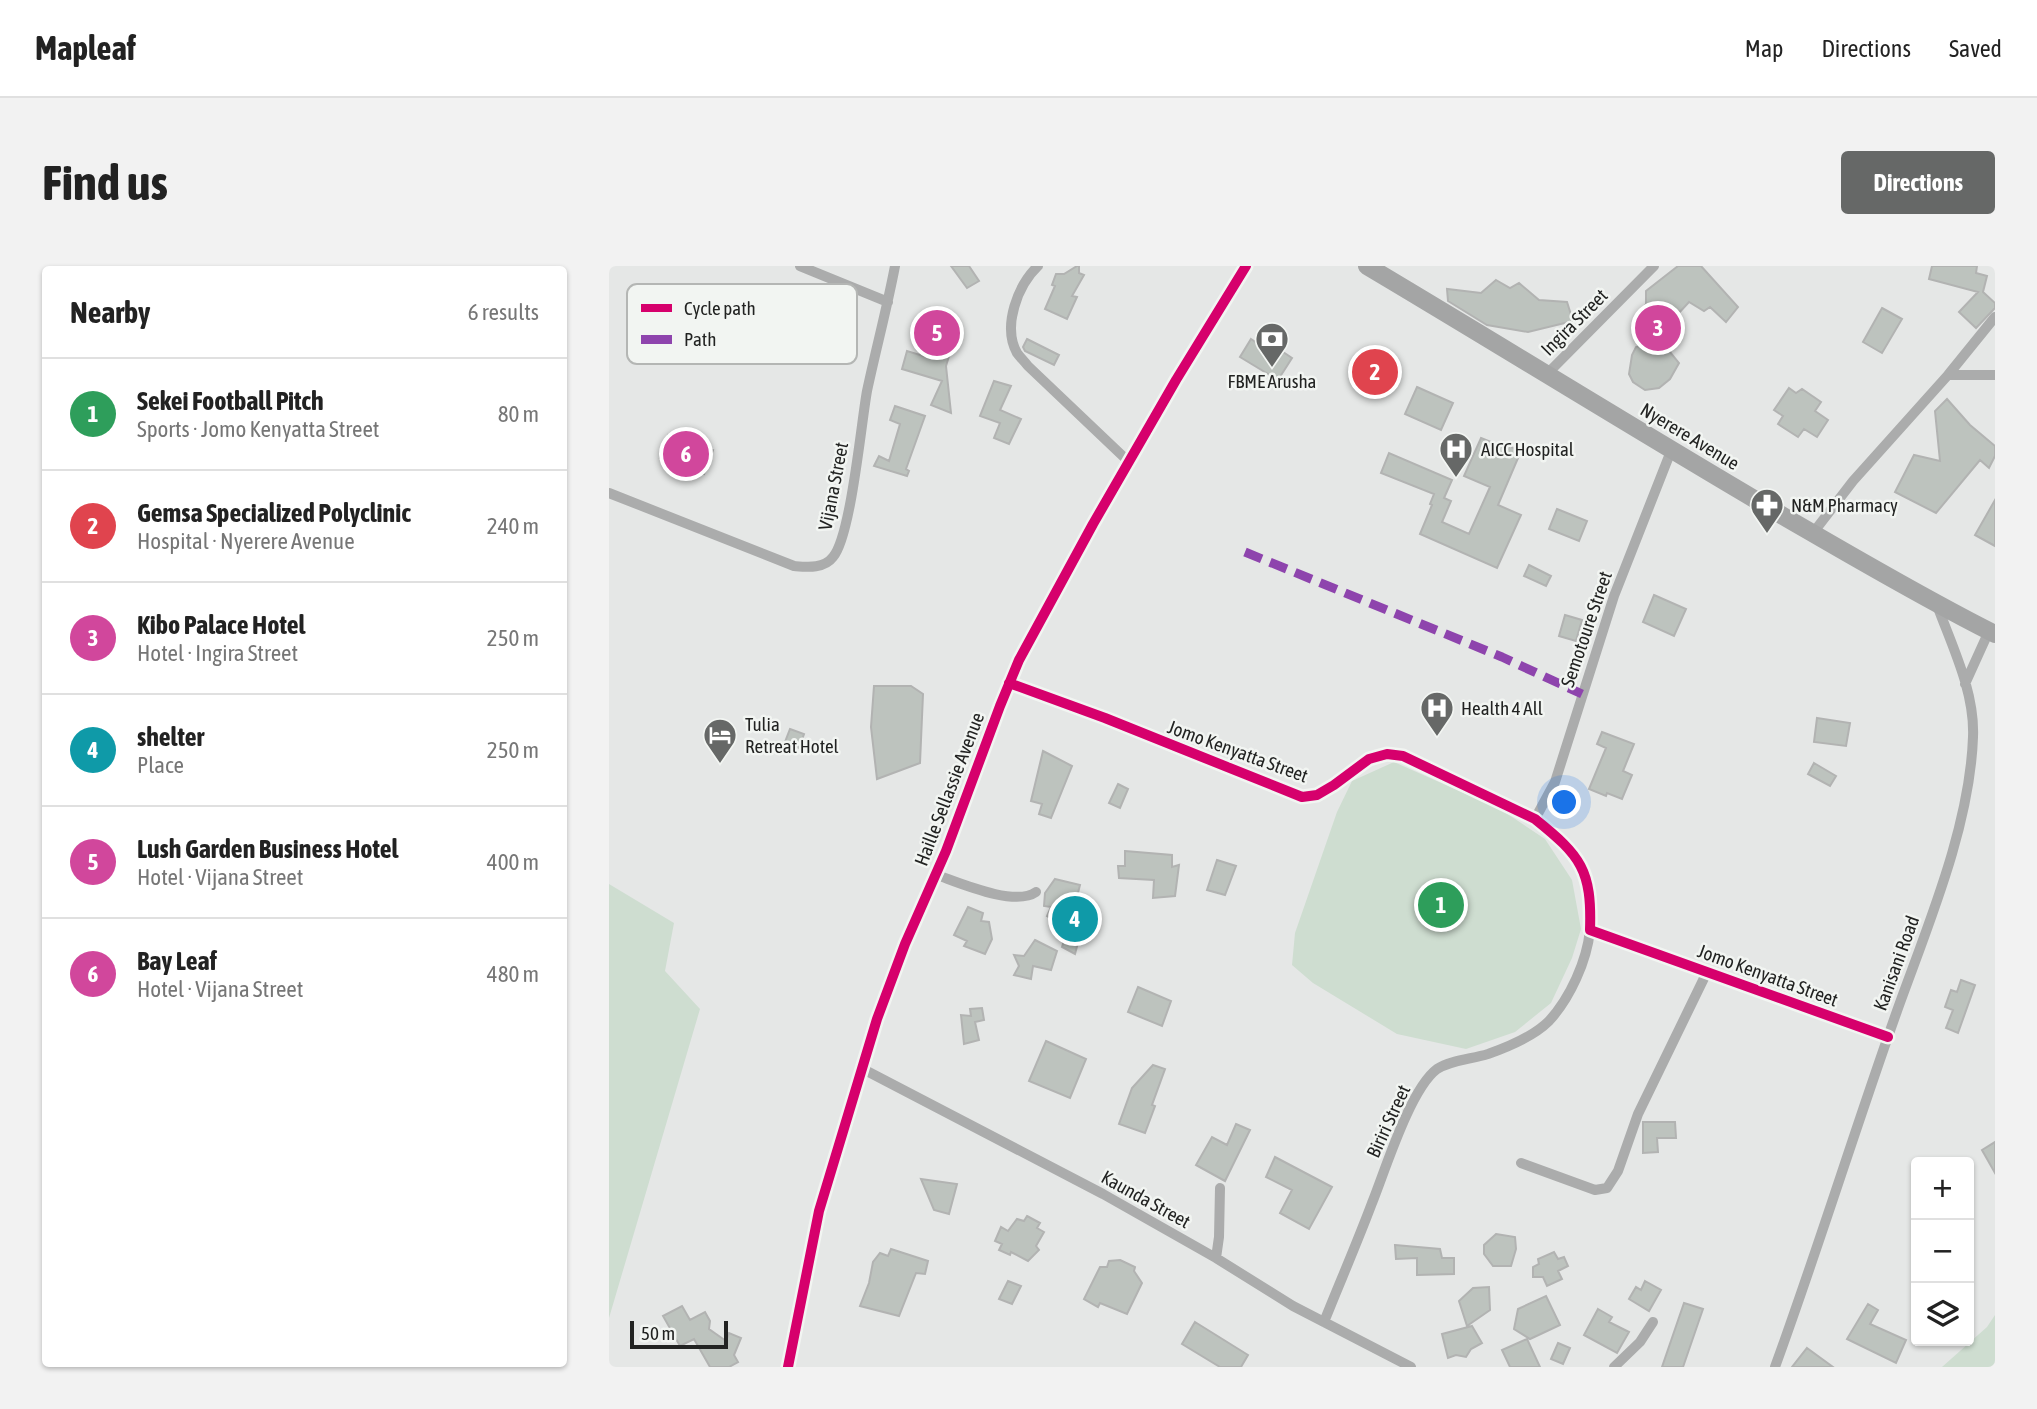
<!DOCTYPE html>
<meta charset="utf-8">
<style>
body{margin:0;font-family:"Asap Condensed",sans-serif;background:#f2f2f2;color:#222}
.controls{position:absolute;right:21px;bottom:21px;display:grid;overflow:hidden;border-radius:7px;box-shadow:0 2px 5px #0004}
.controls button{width:63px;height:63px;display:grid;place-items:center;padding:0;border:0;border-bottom:2px solid #e0e0e0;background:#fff;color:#222;font:35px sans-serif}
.scale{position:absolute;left:21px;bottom:18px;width:98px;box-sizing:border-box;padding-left:7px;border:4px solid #222322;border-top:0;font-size:19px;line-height:24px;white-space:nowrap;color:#222322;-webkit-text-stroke:5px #f2f5f2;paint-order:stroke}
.you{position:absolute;left:956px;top:537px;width:24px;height:24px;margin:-18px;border:5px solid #fff;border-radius:50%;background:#1a73e8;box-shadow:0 0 0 10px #1a73e833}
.badge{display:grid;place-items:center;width:46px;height:46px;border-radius:50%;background:#666867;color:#fff;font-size:23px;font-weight:700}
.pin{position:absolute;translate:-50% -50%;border:4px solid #fff;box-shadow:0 2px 7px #0006}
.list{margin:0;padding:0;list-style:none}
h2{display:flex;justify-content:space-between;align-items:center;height:91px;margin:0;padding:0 28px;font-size:30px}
h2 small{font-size:23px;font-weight:400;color:#767676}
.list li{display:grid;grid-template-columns:46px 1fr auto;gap:21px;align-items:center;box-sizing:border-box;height:112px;padding:0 28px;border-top:2px solid #e0e0e0}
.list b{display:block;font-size:26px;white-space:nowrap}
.list p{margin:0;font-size:23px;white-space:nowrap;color:#767676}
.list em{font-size:23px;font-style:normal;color:#767676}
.icon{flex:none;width:38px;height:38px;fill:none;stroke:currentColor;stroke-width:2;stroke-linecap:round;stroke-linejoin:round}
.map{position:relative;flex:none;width:1386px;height:1101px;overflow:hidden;border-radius:7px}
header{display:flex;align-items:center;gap:42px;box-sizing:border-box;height:98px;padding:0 35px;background:#fff;border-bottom:2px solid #e0e0e0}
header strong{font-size:33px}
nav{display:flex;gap:38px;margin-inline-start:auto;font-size:24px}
.intro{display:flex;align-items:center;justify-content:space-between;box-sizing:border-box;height:168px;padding:0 42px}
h1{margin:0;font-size:49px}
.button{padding:18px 32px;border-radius:7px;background:#666867;color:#fff;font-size:24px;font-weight:700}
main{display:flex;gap:42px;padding:0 42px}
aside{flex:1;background:#fff;border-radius:7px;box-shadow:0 2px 5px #0004}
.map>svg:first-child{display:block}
</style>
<header>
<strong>Mapleaf</strong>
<nav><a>Map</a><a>Directions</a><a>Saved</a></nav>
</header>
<div class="intro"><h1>Find us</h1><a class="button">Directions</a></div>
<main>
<aside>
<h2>Nearby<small>6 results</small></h2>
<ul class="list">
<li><span class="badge" style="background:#2e9e5b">1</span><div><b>Sekei Football Pitch</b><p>Sports · Jomo Kenyatta Street</p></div><em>80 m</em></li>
<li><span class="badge" style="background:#e0444e">2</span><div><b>Gemsa Specialized Polyclinic</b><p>Hospital · Nyerere Avenue</p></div><em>240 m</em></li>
<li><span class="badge" style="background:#d1479c">3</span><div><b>Kibo Palace Hotel</b><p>Hotel · Ingira Street</p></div><em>250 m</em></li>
<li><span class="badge" style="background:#0f9aa8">4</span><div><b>shelter</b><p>Place</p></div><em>250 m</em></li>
<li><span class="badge" style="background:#d1479c">5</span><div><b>Lush Garden Business Hotel</b><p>Hotel · Vijana Street</p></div><em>400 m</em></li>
<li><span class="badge" style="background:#d1479c">6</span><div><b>Bay Leaf</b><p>Hotel · Vijana Street</p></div><em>480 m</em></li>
</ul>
</aside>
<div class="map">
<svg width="1386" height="1101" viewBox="0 0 1386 1101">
<rect width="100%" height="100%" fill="#e5e7e6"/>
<path fill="#ceddd0" d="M785,496L891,543L936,573L963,614L972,663L963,692L942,737L906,766L857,783L788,768L704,717L683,699L686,667L728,546L743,515Z
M0,618L65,657L56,705L91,743L0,1052Z
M1386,1049V1101H1333L1378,1061Z"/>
<path fill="#bdc3be" stroke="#b2b3b2" stroke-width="2" d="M342,0H360L370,15L358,22Z
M468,0H470V7L475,9L463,30L468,31L458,53L436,43L446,20L443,19L447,8H455Z
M1069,0H1092L1129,41L1117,56L1101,41L1095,45L1080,36L1068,49L1067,71L1043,76L1028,66L1033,59L1026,51L1037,38V25Z
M1323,0H1368L1367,7L1378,10L1374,26L1386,37V42L1367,62L1350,46L1369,26L1320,13Z
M887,14L901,22L910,17L930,34L958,36L964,55L919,66L878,59L839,35L838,23L872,27Z
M1273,42L1293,53L1273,87L1254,76Z
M326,50L350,58L337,100L342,147L322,139L333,115L293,103L298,85L314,90Z
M418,73L450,89L445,99L416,85L414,81Z
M642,73L665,88L668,82L683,92L669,114L631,91Z
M1052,75L1070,97L1061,113L1050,122L1036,124L1024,116L1020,108L1023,89L1027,81Z
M385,115L402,120L391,144L412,153L400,178L385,172L391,157L371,150Z
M808,121L844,137L832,164L796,148Z
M1180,122L1187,127L1193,123L1212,136L1206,145L1219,154L1208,171L1195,163L1189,171L1169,158L1174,150L1165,144Z
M1338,133L1361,159L1386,180V190L1380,202L1371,194L1327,247L1286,226L1305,189L1331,195L1326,145Z
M286,140L316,150L297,203L300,205L298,210L265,200L270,190L280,195L291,158L281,154Z
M59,169L104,184L95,208L51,192Z
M872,172L899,183L900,180L912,185L889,239L912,249L888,302L811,268L823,239L821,238L825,228L772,207L780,187L843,214L835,232L842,235L833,256L860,268L881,221L855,210Z
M1386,234V280L1366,269Z
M948,243L978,255L970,275L940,263Z
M920,299L942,310L937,320L915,310Z
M1045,329L1077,343L1065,370L1034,356Z
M956,349L973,354L967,375L950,370Z
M265,420H302L314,428L311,497L268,513L262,461Z
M1208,452L1241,457L1237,480L1205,476Z
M181,463L195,468L190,482L176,476Z
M993,466L1025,478L1014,505L1023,509L1013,533L998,527L997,530L980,523L997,482L988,478Z
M434,485L463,500L442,552L430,548L433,538L422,535Z
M1205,497L1227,510L1221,520L1199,508Z
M509,518L519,523L511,542L500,537Z
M516,585L563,589V601L570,599L566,630L544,632L545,614L510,612L509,600H516Z
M608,594L627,600L616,629L598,624Z
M446,613L471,619L463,650H476L466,688L453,681L459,662L438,650L442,641L435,640L436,627Z
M359,641L374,647L372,655L380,656L383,673L376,688L355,680L358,675L345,669Z
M426,674L448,685L442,704L424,700L422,713L405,709L410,700L405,689L415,690Z
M1352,714L1366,719L1349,767L1337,762L1344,744L1336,741L1342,724L1348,726Z
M529,721L562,735L553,760L519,746Z
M373,742L375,754L366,756L370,774L355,778L352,749L362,750L361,743Z
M437,775L477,793L461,832L420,815Z
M544,799L556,803L543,839L546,840L536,867L510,858L523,822Z
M1034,856H1066L1067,872H1048L1049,886L1034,887Z
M627,858L641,864L616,915L587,899L603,871L618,879Z
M1386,876V907L1373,884Z
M666,891L723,921L700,963L671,947L683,924L657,911Z
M312,913L348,918L340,948L325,944Z
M418,950L431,957L428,962L435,966L427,980L430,984L419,995L402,986L401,989L390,984L393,978L386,975L392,961L399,965L408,953L415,955Z
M887,968L906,971L907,983L902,1000H884L875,988V979Z
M786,979L831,983L833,992H845V1008L808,1009V992L787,993Z
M282,983L319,995L316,1008L307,1007L290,1050L251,1040L260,1017L264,996L271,987L279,990Z
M945,986L949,993L955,991L959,1000L949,1005L953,1013L938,1020L934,1011H924V1001L930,998L929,993Z
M511,994L526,1001L525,1005L533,1017L518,1048L491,1037L489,1041L475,1033L491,1001H498L500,995Z
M399,1015L412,1020L403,1038L390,1033Z
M1036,1015L1052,1024L1040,1045L1020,1033L1027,1021L1032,1024Z
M880,1021L881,1044L858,1060L850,1035L864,1022Z
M937,1030L951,1059L921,1073L905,1063L909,1043Z
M1075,1037L1094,1043L1074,1101H1053Z
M1259,1038L1269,1044L1261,1058L1297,1074L1287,1097L1238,1073Z
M73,1040L81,1054L96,1046L101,1055L100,1063L117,1075L120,1067L132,1072L125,1089L129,1096L120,1101H101L85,1073L71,1080L54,1050Z
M989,1043L1003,1051L1000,1056L1020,1066L1008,1087L975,1069Z
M586,1056L639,1089L632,1101H611L573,1078Z
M863,1060L873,1077L862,1083L857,1091L847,1089L839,1092L833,1068Z
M918,1073L931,1101H901L893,1084Z
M949,1077L961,1082L954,1098L942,1093Z
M1198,1082L1224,1101H1183Z"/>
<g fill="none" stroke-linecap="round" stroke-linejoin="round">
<path stroke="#abacac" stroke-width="10" d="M191,0L279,36
M429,0C409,19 393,60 408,87C411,91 415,95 419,100L520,196
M939,107L1045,0
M1339,109H1386
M0,227L185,300C198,301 215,303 224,291C242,270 252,158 258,125C267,83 278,42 286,0
M1204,267L1244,215L1339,109L1386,51
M400,417L496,452L693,531L708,529L725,519L760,493L778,488L794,490L926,553C972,590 983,604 981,664L1279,771
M1356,418L1380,365
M926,553L946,516L1005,330L1062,185
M328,609C351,617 406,641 427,626
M252,802L494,928L607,992L684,1040L802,1101
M912,897L986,924L998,922L1009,905L1029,848L1098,706
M607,992L610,971L611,922
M715,1056C731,1016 748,977 763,937C776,905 801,823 828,803C842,794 863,793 879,788C899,781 925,770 940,755C961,732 978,695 981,664
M179,1101L210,945L268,753L296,678L337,585L391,440L410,394L484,258L567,114L637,0
M1005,1101L1031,1076L1044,1056
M1166,1101C1209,983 1246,863 1288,745C1318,661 1361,561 1364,471C1366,426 1343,380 1328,339"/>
<path stroke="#a4a5a5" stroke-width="18" d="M758,0C901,85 1042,173 1186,257C1252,295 1318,334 1386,368"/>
<path stroke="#8e44ad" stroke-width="9" stroke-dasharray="18 9" stroke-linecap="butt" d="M636,286L893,391L973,428"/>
<defs>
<path id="cycleway" d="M400,417L496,452L693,531L708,529L725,519L760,493L778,488L794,490L926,553C972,590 983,604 981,664L1279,771
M179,1101L210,945L268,753L296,678L337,585L391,440L410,394L484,258L567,114L637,0"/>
</defs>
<use href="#cycleway" stroke="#f2f5f2" stroke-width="15"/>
<use href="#cycleway" stroke="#d6006c" stroke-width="10"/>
</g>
<defs>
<symbol id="bank-pin" viewBox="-11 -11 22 30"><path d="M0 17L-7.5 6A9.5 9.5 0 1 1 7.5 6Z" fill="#666867" stroke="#f2f5f2"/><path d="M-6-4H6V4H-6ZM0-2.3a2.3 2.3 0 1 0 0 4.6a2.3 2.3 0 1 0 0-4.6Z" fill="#fff"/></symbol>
<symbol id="hospital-pin" viewBox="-11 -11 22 30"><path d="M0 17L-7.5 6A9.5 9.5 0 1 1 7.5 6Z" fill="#666867" stroke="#f2f5f2"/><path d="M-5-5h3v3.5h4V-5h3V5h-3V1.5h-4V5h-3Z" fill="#fff"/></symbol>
<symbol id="pharmacy-pin" viewBox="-11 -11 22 30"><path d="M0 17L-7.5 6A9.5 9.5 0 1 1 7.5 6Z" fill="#666867" stroke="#f2f5f2"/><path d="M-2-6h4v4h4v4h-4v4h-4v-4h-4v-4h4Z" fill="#fff"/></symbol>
<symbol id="hotel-pin" viewBox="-11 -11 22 30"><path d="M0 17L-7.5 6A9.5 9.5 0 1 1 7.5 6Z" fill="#666867" stroke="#f2f5f2"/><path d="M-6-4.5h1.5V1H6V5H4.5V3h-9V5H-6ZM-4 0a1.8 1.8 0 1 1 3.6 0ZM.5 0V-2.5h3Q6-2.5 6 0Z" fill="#fff"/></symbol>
</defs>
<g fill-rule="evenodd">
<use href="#bank-pin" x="644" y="54" width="38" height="52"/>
<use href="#hospital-pin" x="828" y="164" width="38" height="52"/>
<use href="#pharmacy-pin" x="1139" y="220" width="38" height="52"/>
<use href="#hospital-pin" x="809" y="423" width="38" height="52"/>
<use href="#hotel-pin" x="92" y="450" width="38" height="52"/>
</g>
<g text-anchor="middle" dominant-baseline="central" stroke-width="5" stroke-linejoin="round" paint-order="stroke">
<g font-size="19" fill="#222322" stroke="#f2f5f2">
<text transform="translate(965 56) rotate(-45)">Ingira Street</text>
<text transform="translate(1081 170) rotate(31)">Nyerere Avenue</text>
<text transform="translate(224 220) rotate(-79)">Vijana Street</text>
<text transform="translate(977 363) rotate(-71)">Semotoure Street</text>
<text transform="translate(629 485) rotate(20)">Jomo Kenyatta Street</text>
<text transform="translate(340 523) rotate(-69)">Haille Sellassie Avenue</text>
<text transform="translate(1287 697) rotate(-70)">Kanisani Road</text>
<text transform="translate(1159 709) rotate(20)">Jomo Kenyatta Street</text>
<text transform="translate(779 855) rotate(-65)">Biriri Street</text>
<text transform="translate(537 933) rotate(29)">Kaunda Street</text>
</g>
<g font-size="19" fill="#222322" stroke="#f2f5f2" text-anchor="start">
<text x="663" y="115" text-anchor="middle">FBME Arusha</text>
<text x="872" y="183">AICC Hospital</text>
<text x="1182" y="239">N&amp;M Pharmacy</text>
<text x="852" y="442">Health 4 All</text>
<text x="136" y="458">Tulia<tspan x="136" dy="22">Retreat Hotel</tspan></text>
</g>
</g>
<rect x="18" y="18" width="230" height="80" rx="10" fill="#f2f5f2" stroke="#b4b6b4" stroke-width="2"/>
<rect x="32" y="38" width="31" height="8" fill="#d6006c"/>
<rect x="32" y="69" width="31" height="9" fill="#8e44ad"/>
<g font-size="19" fill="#222322">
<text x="75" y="49">Cycle path</text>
<text x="75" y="80">Path</text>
</g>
</svg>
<div class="controls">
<button>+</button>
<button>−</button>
<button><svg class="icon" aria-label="layers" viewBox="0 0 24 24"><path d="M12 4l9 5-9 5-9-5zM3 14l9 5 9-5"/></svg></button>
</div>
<div class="scale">50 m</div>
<div class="you"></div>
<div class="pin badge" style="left:832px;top:639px;background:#2e9e5b">1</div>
<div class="pin badge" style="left:766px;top:106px;background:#e0444e">2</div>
<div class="pin badge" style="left:1049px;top:62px;background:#d1479c">3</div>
<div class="pin badge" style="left:466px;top:653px;background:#0f9aa8">4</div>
<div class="pin badge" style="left:328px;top:67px;background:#d1479c">5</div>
<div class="pin badge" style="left:77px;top:188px;background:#d1479c">6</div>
</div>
</main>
